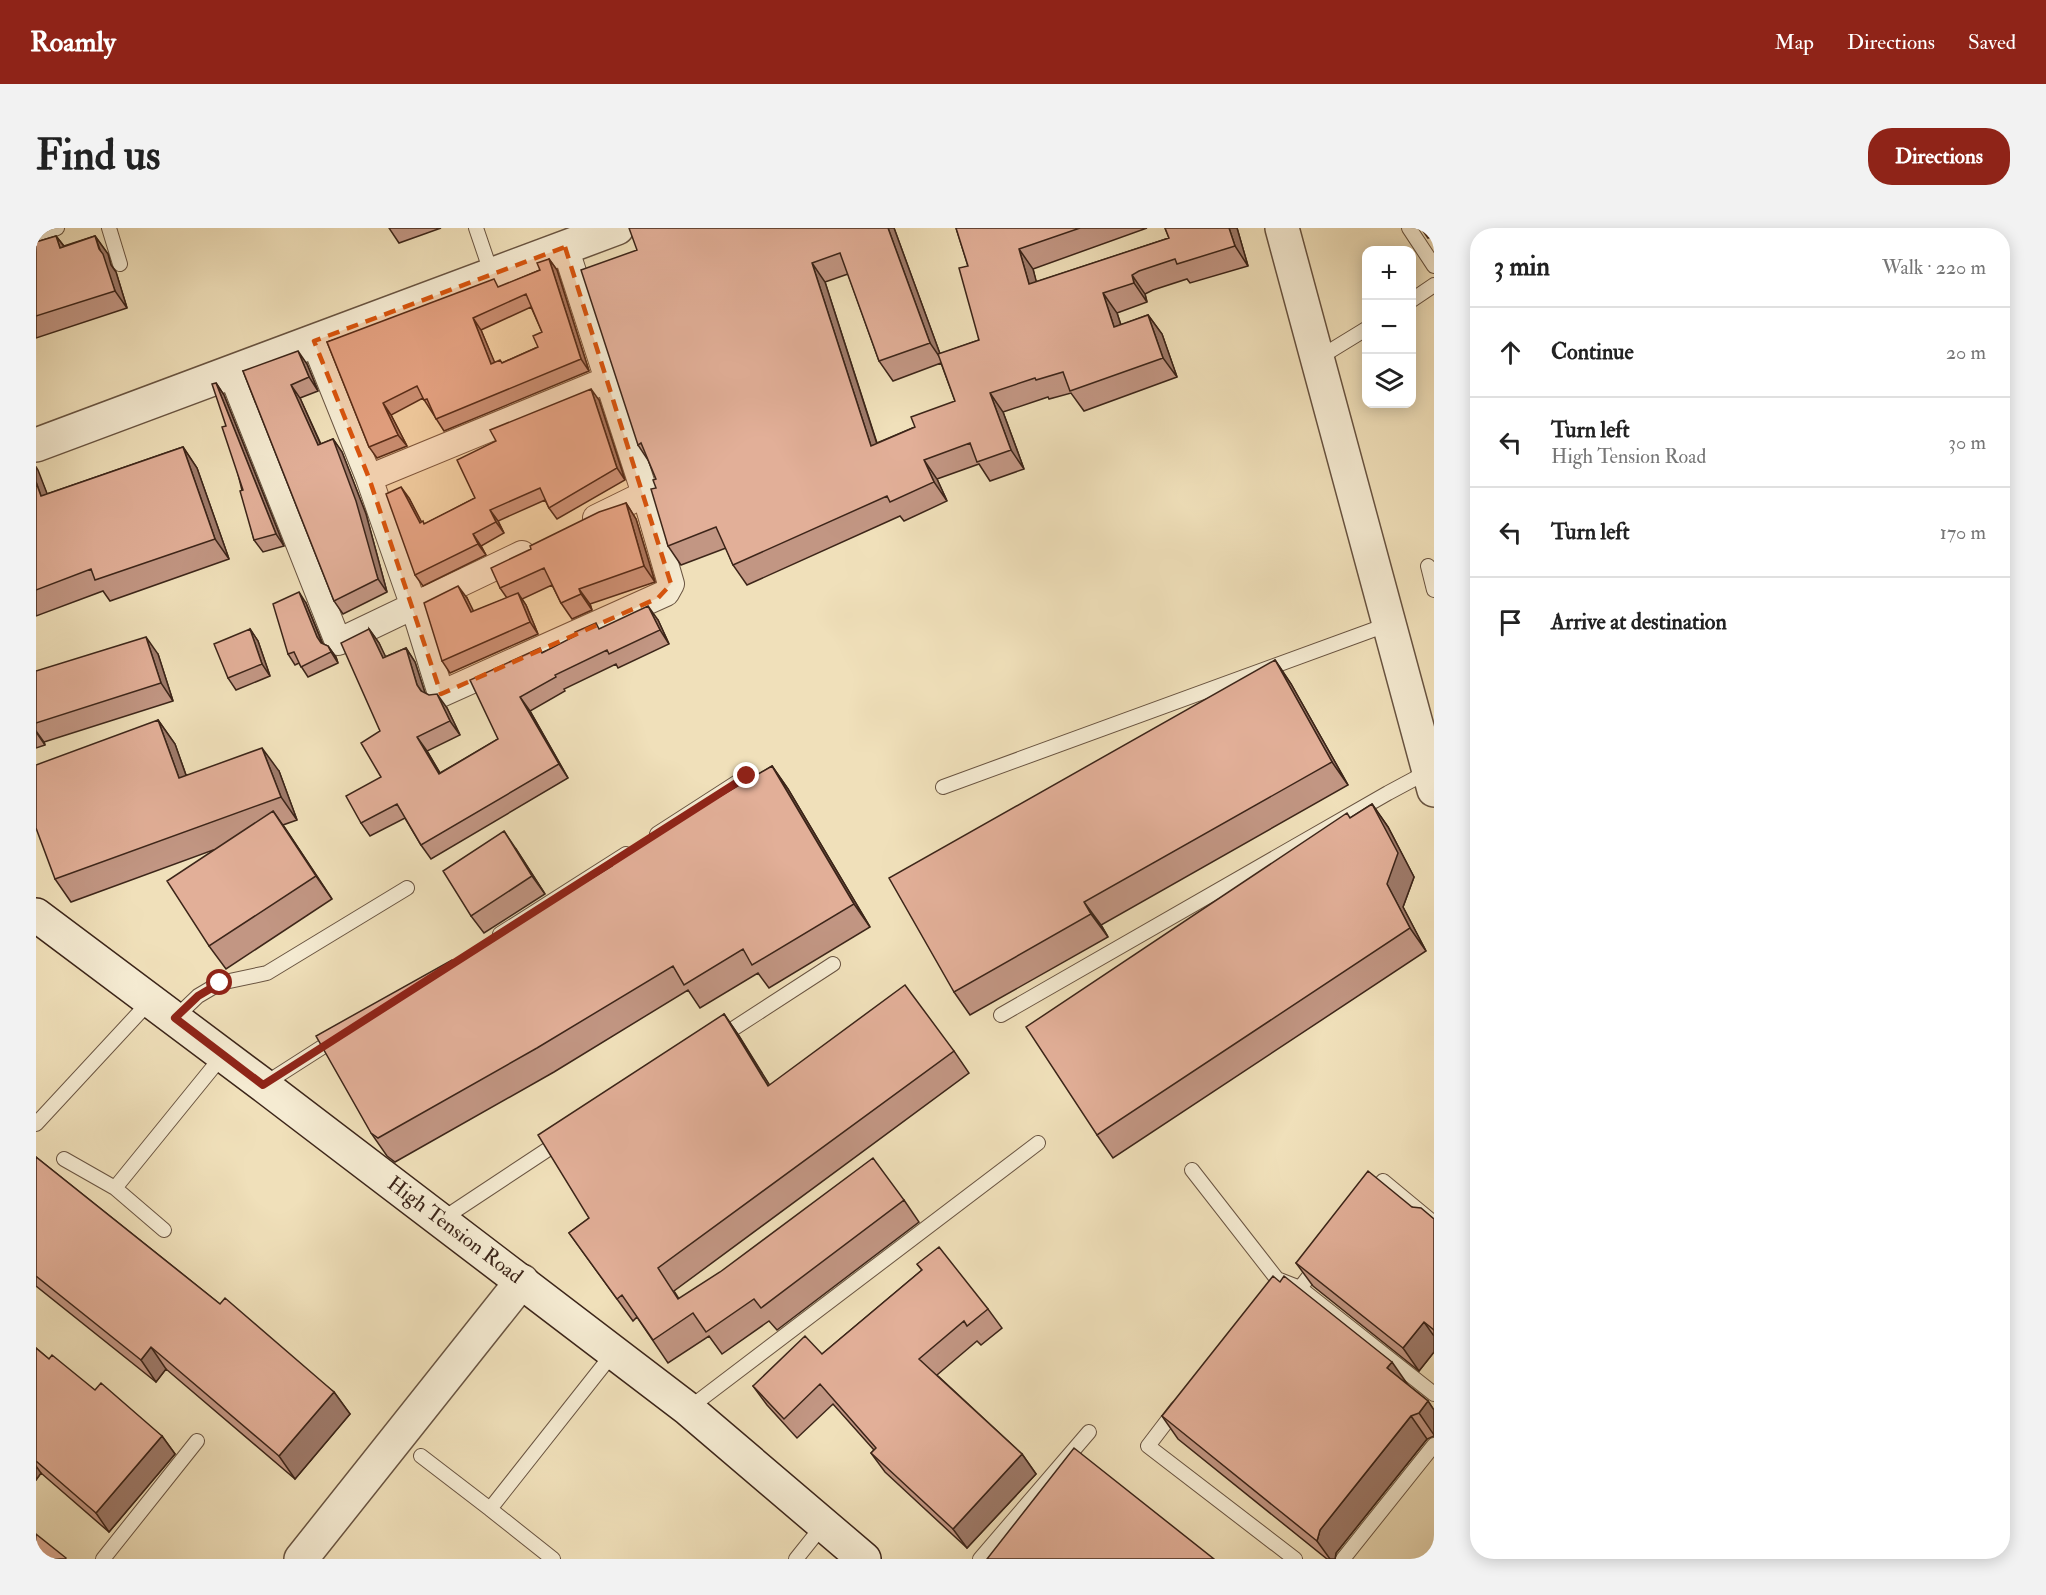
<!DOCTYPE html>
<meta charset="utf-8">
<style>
body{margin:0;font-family:"IM FELL Double Pica",serif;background:#f2f2f2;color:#222}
.controls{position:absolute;right:18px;top:18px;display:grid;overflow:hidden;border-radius:12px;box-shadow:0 3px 15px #0003}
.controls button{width:54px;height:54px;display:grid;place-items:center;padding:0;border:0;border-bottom:2px solid #e0e0e0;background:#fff;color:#222;font:30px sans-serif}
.stop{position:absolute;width:18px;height:18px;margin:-14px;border:4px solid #8f2418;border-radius:50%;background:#fff}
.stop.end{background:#8f2418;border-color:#fff;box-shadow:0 2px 6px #0008}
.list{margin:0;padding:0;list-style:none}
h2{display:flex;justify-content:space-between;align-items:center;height:78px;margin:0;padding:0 24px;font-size:26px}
h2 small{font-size:20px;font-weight:400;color:#767676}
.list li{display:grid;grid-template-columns:39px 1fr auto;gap:18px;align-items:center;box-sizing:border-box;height:90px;padding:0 24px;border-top:2px solid #e0e0e0}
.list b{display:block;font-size:22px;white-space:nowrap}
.list p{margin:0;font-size:20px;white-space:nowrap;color:#767676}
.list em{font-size:20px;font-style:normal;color:#767676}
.icon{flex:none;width:33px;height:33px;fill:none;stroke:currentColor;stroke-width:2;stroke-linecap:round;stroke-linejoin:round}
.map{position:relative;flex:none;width:1398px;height:1331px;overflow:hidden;border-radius:24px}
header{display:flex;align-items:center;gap:36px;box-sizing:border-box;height:84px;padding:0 30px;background:#8f2418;color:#fff}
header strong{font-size:28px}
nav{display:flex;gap:33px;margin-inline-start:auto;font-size:21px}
.intro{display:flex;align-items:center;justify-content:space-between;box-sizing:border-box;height:144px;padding:0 36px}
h1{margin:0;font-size:42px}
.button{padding:15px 27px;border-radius:24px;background:#8f2418;color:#fff;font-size:21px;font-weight:700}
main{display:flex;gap:36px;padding:0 36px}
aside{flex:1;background:#fff;border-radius:24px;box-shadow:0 3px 15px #0003}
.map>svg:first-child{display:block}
</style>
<header>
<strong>Roamly</strong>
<nav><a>Map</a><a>Directions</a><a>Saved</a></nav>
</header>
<div class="intro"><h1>Find us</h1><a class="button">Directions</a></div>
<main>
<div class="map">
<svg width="1398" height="1331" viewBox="0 0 1398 1331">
<rect width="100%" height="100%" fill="#f0e0ba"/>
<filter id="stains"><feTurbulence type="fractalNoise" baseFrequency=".00333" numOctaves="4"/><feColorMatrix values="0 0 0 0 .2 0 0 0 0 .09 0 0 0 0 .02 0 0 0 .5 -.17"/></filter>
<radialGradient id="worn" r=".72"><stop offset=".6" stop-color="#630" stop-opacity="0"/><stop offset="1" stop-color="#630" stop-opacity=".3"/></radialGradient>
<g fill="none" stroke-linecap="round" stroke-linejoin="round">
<defs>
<path id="service" d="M73,0L84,36
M440,0L456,47
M1373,0L1398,38
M0,8L21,0
M1376,72L1398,57
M1281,131L1330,101
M1392,338L1398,362
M907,559L1353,396
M621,606L711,548
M464,706L590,626
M965,787L1352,565L1393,543
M139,790L162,768L184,755L231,745L371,660
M683,810L797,736
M227,857L302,809
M0,896L115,772
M28,931L79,960
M1156,942L1241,1051L1264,1060L1281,1038
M1335,969L1347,953L1398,995
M405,992L526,912
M128,1002L79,960L187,827
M1264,1060L1398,1166
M1141,1180L1112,1218L1259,1331
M652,1181L1002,915
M385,1228L454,1281
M67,1331L161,1213
M517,1331L454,1281L578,1124
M760,1331L788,1296
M944,1331L1053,1204
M1307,1331L1398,1217"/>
<path id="minor" d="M529,19L609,266L560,290
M278,113L333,250L378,379L405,466L630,365L635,356L609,266
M195,144L302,414L486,326
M333,250L571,152"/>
<path id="tertiary" d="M1246,0L1398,562
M0,217L581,0
M265,1331L486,1053"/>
<path id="secondary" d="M0,687L227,857L652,1181L828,1331"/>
</defs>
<use href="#service" stroke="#695441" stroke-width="16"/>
<use href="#minor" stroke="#695441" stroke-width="28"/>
<use href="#tertiary" stroke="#695441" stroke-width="36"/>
<use href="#secondary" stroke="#3c2519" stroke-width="36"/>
<use href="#service" stroke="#f5ebd2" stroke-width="14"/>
<use href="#minor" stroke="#f5ebd2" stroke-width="26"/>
<use href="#tertiary" stroke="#f5ebd2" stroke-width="33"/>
<use href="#secondary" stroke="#f5ebd2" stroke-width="33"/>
</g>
<path fill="#c29683" stroke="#3c2519" stroke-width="1.5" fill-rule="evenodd" d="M353,0H405L363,15Z
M858,0L904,126L943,112L932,38L920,0H1111L997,41L1000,54L1133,10L1129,0H1201L1212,38L1154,55L1151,51L1117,62L1109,66L1111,74L1081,85L1085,97L1112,87L1126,106L1141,149L1048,183L1035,165L1013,171L1012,169L967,184L988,241L954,253L943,236L901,251L911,273L868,293L864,288L711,357L697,337L690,320L645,337L632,318L620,260V251L612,232L602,217L601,22ZM812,46L843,133L857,153L905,135L919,173L879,199L841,215L789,54Z
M1385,0H1398V8L1392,10Z
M20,8L28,18L59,8L72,26L75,37L80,44L91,80L0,110V14Z
M513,31L521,42L553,143L408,203L387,170L355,187L371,218L341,230L333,219L291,114L464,59L504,42ZM495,79L506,104L502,119L466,135L458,134L445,102Z
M271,136L282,163L264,170L285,216L297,211L306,224L330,286L351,364L307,386L298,373L207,143Z
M180,155L188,167L248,318L227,324L218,312Z
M563,172L589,252L521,291L513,280L509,272L462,293L468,305L445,318L450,327L387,358L379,347L373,270L385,294L389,296L439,270Z
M147,219L161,240L193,331L74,373L67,363L0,388V239L11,266Z
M590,275L600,291L619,354L554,376L556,382L536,391L525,375L516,357L486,371L490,377L502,406L414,445L406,433L431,370L437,384L471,370L464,360L495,321Z
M270,375L287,416L292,418L300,429L302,435L272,449L263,435L259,437L252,426Z
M622,392L633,416L582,440L580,436L528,461L529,463L494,483L532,550L395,631L385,617L369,590L334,608L325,595L345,549L344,503L333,401L343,415L349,429L370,420L379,434L389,465L411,480L424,507L391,523L404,545L462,511L507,424L564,401Z
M214,401L222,413L234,448L200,462L192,450Z
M122,426L137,473L8,514L9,517L0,520V443Z
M1239,432L1255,456L1312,557L1065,697L1072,709L934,787L918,764Z
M122,492L139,516L150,547L243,543L261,592L247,597L296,671L190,741L173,718L177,622L35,674L19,651Z
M736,538L752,561L834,699L733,760L722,745L664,780L652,762L518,844L359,934L351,928L335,905L417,734L576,638Z
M1336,576L1352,599L1378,649L1367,679L1390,723L1077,930L1061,907L1314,590Z
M480,621L509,666L448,705L435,688Z
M688,786L703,808L733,857L918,823L933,845L638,1063L643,1071L868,972L883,994L741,1102L733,1093L686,1126L673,1108L632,1135L601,1089L597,1093L533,1005L553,990Z
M0,929L184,1076L298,1164L314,1186L259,1251L130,1141L120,1154L0,1058Z
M1376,979L1398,991V1124L1383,1143L1277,1058L1260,1035Z
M881,1036L952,1081L966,1100L945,1117L941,1113L901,1147L986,1226L1000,1246L931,1320L849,1244L835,1225L838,1222L797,1176L761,1210L731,1177L717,1158L786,1126L886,1042Z
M0,1120L13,1131L126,1208L139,1226L73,1304L5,1245L0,1252Z
M1372,1157L1392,1173L1398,1182V1208L1391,1211L1300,1325L1299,1331H1291L1142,1211L1126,1188Z"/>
<path fill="#9e7a6a" stroke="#3c2519" stroke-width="1.5" d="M852,0H858L907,134L894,115Z
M1193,0H1201L1212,38L1199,18Z
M20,8L33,25L24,20Z
M59,8L72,26L75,37L80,44L91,80L79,63Z
M983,21L997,41L1006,75L993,56Z
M513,31L521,42L553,143L545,131Z
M776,35L789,54L848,238L835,218Z
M1096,47L1109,66L1111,74L1098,55Z
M1067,65L1081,85L1092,119L1078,99Z
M1112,87L1126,106L1141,149L1127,130Z
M437,90L445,102L464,147L455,136Z
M262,123L271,136L282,163L273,149Z
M180,155L188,167L248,318L240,306Z
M255,157L264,170L291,231L282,217Z
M555,161L563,172L589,252L581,240Z
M954,165L967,184L988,241L975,222Z
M347,175L355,187L371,218L362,207Z
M297,211L306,224L330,286L351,364L342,351Z
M147,219L161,240L193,331L179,311Z
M888,232L901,251L911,273L898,254Z
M0,239L2,242L20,289L5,268L0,254Z
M365,259L373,270L392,306L384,295Z
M590,275L600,291L619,354L608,338Z
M454,282L462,293L468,305L460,294Z
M437,306L445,318L450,327L442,316Z
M422,358L431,370L444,396L435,384Z
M543,361L554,376L556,382L545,366Z
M263,364L270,375L288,420L281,409Z
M482,365L490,377L502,406L494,394Z
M612,378L622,392L633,416L624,402Z
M214,401L222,413L234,448L226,436Z
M333,401L343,415L357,444L347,430Z
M110,409L122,426L137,473L125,455Z
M292,418L300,429L302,435L295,424Z
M370,420L379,434L391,471L381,457Z
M1239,432L1255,456L1312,557L1296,534Z
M401,466L411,480L424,507L414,493Z
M484,469L494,483L532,550L523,536Z
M122,492L139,516L159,573L143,550Z
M0,503L8,514L9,517L0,504Z
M381,509L391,523L412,559L403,546Z
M226,520L243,543L261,592L245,569Z
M736,538L752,561L834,699L818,676Z
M1336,576L1352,599L1378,649L1367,679L1390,723L1374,700L1351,656Z
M237,583L253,606L296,671L280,648Z
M468,603L480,621L509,666L496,648Z
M1048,674L1065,697L1072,709L1055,686Z
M688,786L703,808L748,880L732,858Z
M1388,1094L1398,1108V1124L1383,1143L1367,1120Z
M115,1119L130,1141L120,1154L105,1132Z
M1356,1134L1372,1157L1351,1140Z
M298,1164L314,1186L259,1251L243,1228Z
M1392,1173L1398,1182V1207L1383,1185Z
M1375,1188L1391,1211L1300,1325L1299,1331H1294L1281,1313L1284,1302Z
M126,1208L139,1226L73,1304L60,1285Z
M986,1226L1000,1246L931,1320L917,1301Z
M0,1238L5,1245L0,1252Z"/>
<path fill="#e2af98" stroke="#3c2519" stroke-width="1.5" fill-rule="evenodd" d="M593,0H852L894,115L843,133L804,25L776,35L835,218L879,199L875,189L919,173L902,126L943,112L923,40L932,38L920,0H1044L983,21L993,56L1133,10L1129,0H1193L1199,18L1141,36L1139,31L1103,43L1096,47L1098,55L1067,65L1078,99L1112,87L1127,130L1034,163L1027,144L1000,152L999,150L954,165L975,222L941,234L934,215L888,232L898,254L854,274L851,268L697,337L680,299L632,318L615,261L620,260L617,252L620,251L605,215L602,217L545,42L601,22Z
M20,8L24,20L59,8L63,21L67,26L79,63L0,88V14Z
M513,31L545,131L400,191L391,171L388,172L381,158L347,175L362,207L333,219L291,114L458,51L462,59L504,42L501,35ZM490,66L506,104L497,108L502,119L466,135L464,132L455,136L437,90Z
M262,123L273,149L255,157L282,217L297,211L320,273L342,351L298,373L207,143Z
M180,155L240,306L218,312L204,263L207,262L186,199L190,198L176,156Z
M555,161L581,240L513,280L504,260L454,282L460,294L437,306L442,316L379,347L350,266L365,259L384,295L387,293L388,296L439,270L421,232L460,213L454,202Z
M147,219L179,311L59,352L55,341L0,362V254L5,268Z
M590,275L608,338L543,361L545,366L525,375L508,340L464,360L455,340L495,321L494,318L563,284Z
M422,358L435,384L482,365L494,394L406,433L388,375Z
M263,364L281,409L285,415L292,418L295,424L265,439L258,424L252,426L237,376Z
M612,378L624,402L573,426L571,422L519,447L520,449L484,469L523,536L385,617L361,576L325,595L310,568L345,549L325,515L344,503L305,415L333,401L347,430L370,420L381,457L385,463L393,467L401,466L414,493L381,509L403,546L462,511L434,452L504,420L506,425L541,407L539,404L560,395L563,401Z
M214,401L226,436L192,450L178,416Z
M110,409L125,455L0,495V443Z
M1239,432L1296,534L1048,674L1055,686L918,764L853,650Z
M122,492L143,550L226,520L245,569L19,651L0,600V537Z
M736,538L818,676L716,737L707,721L648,757L637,738L501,820L342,910L335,905L280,808L416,732L417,734L576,638L573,633Z
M1336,576L1362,625L1351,656L1374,700L1061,907L990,799L1311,585L1314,590Z
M237,583L280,648L173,718L131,653Z
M468,603L496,648L435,688L407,643Z
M869,757L918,823L622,1040L642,1071L684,1044L837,930L868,972L725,1080L718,1071L670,1104L657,1085L617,1112L586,1067L581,1071L533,1005L553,990L502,907L688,786L732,858Z
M0,929L184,1076L189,1070L298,1164L243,1228L115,1119L105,1132L0,1048Z
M1332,943L1376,979L1385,980L1398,991V1102L1388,1094L1367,1120L1260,1035Z
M903,1019L952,1081L931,1098L928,1093L883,1131L986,1226L917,1301L835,1225L840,1220L784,1156L748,1191L717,1158L769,1108L786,1126L886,1042L881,1036Z
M1237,1048L1244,1054L1248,1048L1356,1134L1351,1140L1392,1173L1383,1185L1375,1188L1284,1302L1281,1313L1126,1188Z
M0,1120L13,1131L16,1127L59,1162L65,1155L126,1208L60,1285L0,1233Z
M1038,1220L1178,1331H951Z
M0,1306L30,1330L29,1331H0Z"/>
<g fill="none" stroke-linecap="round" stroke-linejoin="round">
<path stroke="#8f2418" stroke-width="8" d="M184,755L162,768L139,790L227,857L711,548"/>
</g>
<path fill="#d7540d" fill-opacity="0.2" stroke="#d7540d" stroke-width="4.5" stroke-dasharray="12 8" stroke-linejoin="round" d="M529,19L635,356L622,370L405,466L333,250L278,113Z"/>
<g text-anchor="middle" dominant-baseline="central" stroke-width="4.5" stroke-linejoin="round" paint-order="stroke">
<g font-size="21" fill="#3c2519" stroke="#f5ebd2">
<text transform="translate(419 1002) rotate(37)">High Tension Road</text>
</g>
</g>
<rect width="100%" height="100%" filter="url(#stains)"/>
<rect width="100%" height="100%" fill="url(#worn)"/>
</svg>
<div class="controls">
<button>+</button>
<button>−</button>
<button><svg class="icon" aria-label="layers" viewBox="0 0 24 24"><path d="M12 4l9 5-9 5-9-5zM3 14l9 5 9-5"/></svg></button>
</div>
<div class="stop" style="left:184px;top:755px"></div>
<div class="stop end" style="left:711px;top:548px"></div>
</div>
<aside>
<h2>3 min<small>Walk · 220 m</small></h2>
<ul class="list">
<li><svg class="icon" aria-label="ahead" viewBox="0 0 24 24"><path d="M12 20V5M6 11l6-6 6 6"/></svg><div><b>Continue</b></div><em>20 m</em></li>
<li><svg class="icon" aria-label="left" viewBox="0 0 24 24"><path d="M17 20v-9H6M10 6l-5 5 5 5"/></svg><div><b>Turn left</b><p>High Tension Road</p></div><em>30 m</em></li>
<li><svg class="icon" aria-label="left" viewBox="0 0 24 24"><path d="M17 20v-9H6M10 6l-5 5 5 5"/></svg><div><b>Turn left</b></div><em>170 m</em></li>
<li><svg class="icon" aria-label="arrive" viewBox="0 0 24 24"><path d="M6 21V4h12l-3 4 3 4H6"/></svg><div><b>Arrive at destination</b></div></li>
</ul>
</aside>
</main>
